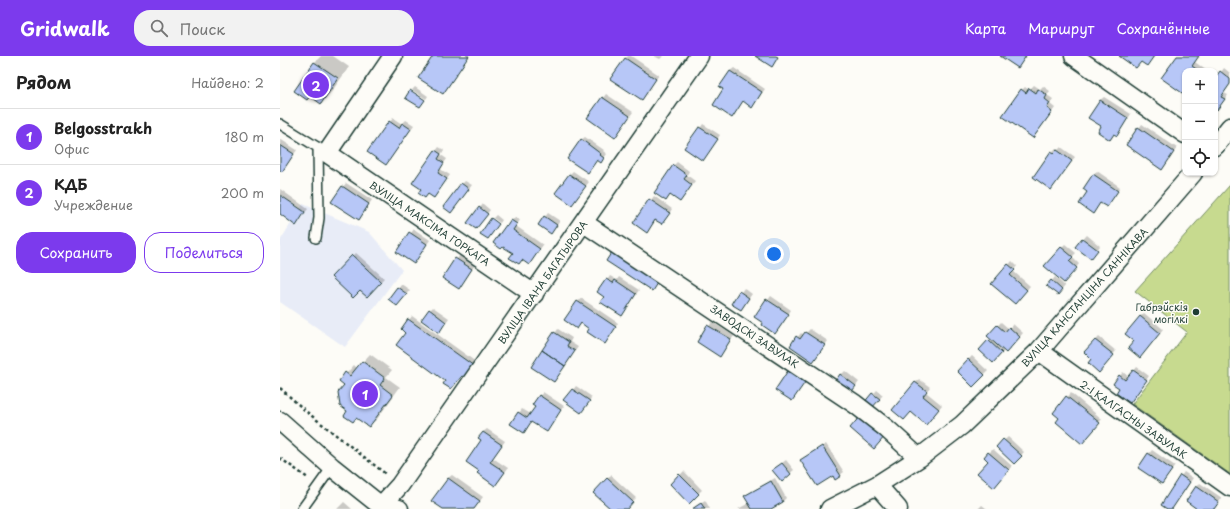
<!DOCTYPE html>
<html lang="ru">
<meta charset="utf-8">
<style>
body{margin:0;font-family:"Playpen Sans",sans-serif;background:#f2f2f2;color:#222}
.controls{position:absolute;right:12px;top:12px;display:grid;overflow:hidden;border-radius:8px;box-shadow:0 1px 3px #0004}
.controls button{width:36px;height:36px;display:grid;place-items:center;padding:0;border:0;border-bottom:1px solid #e0e0e0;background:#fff;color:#222;font:20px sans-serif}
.you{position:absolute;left:494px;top:198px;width:14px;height:14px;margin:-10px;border:3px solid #fff;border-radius:50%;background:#1a73e8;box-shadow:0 0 0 6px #1a73e833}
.badge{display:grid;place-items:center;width:26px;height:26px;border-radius:50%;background:#7c3aed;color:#fff;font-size:13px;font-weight:700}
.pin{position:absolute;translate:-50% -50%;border:2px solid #fff;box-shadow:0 1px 4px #0006}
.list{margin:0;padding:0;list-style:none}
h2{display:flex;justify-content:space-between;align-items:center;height:52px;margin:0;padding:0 16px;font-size:17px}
h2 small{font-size:13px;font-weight:400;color:#767676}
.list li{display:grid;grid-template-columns:26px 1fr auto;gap:12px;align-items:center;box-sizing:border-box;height:56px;padding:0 16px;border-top:1px solid #e0e0e0}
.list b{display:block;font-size:15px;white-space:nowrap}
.list p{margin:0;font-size:13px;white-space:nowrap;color:#767676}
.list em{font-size:13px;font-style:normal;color:#767676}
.actions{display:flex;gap:8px;padding:12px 16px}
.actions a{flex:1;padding:9px 0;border:1px solid #7c3aed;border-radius:16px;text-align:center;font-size:14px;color:#7c3aed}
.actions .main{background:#7c3aed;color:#fff}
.icon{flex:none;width:22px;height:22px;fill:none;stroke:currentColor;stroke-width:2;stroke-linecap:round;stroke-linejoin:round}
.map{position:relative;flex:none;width:950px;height:453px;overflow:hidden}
header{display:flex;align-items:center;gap:24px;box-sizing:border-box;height:56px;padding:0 20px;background:#7c3aed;color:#fff}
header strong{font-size:19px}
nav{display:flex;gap:22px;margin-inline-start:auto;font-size:14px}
.search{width:280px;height:36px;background:#f2f2f2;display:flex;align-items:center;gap:10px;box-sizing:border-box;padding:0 14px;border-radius:16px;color:#767676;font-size:15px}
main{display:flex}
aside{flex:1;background:#fff}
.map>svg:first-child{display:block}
</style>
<header>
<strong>Gridwalk</strong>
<div class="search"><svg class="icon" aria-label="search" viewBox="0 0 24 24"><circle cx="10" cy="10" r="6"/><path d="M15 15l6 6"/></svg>Поиск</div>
<nav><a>Карта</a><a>Маршрут</a><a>Сохранённые</a></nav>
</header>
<main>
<aside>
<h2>Рядом<small>Найдено: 2</small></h2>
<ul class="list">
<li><span class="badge">1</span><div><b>Belgosstrakh</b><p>Офис</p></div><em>180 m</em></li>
<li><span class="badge">2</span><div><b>КДБ</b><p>Учреждение</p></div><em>200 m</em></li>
</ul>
<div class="actions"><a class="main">Сохранить</a><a>Поделиться</a></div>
</aside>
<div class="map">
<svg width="950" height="453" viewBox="0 0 950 453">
<rect width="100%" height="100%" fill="#fdfcf7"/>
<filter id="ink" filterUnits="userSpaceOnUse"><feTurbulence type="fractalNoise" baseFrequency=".025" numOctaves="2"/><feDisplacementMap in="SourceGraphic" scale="8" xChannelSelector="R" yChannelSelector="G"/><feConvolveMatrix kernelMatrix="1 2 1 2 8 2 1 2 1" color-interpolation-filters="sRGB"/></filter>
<g filter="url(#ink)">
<path fill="#e8ecf7" d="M23,148L89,176L122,214L65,291L0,246V185Z"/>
<path fill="#c7da8f" stroke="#738c62" d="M950,129V418L852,348L907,276L855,235Z"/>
<path fill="#0003" d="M41,0H53L69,11L52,35L41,46L31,39L15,35L35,6Z
M348,0H351L379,19L365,39L346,2Z
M374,0H383L380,3Z
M898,0H919L915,6L927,15H905V37Z
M454,12L485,33L472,51L463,45L455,57L445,33L450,15Z
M944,12L950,17V28L944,37L948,39L941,49L935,51V21L937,22Z
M754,29L760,33L763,30L770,35L767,39L773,43L770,48L775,52L757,77L742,34L745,31L749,34Z
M135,31L148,40L146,43L132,34Z
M326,38L353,56L335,80L323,42Z
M824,41L851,58L840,75L834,77L830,83L823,70L820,44Z
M113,62L122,68L126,64L134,69L106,108L89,95Z
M423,68L440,79L426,100L406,92Z
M862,68L897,92L885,109L847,89Z
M305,81L324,94L323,95L327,98L321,105L301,84Z
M0,83L17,94L2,115L0,113Z
M159,91L164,94L161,99L167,103L160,113L170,119L157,137H149L142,133L156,95Z
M781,91L795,101L771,132L772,96L776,92L778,94Z
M397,106L409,115L407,119L415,125L400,145L393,110Z
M293,115L309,126L292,147L289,119Z
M817,115L840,131L826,150L821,146L813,156L809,135L813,119Z
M185,125L192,129L174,152L182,128Z
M66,127L92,144L79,163L63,131Z
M0,133L28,153L16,168L0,157Z
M374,140L392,153L385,164H376L367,176L354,167Z
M203,148L210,154L196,172L200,152Z
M268,157L280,165L274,173L265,161Z
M216,159L222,164L220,167L213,162Z
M235,161L240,164L236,170L263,189L252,204L234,197L227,170Z
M134,173L150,184L134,207L117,196Z
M807,179L820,190L814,198L797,190Z
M785,188L796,197L792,201L799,208L788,222L782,191Z
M76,197L104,222L87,240L80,233L53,221Z
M180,199L195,209L179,232L163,222Z
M732,205L737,210L733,215L750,230L739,243L713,228Z
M330,220L337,224L339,221L359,234L342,259L325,240L319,236Z
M775,221L785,230L781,235L772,225Z
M121,228L130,234L117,249L109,243Z
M464,232L472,238L461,253L453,248Z
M491,240L511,254L499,273L484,267L475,261Z
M301,242L338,267L328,283L302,267L297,272L286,263Z
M153,251L169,262L162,272L150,254Z
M864,257L883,273L863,297L855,285L860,261Z
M132,260L196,306L182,319L167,324L126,276L122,273Z
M432,266L454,280L440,299L418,286Z
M721,266L729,273L733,268L743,277L730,292L725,294L713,306L700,294L711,282L709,280Z
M278,273L292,282L290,286L298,291L274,325L252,311Z
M530,273L548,285L533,305L511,289L521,277L524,279Z
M819,281L836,295L822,312L805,296Z
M90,298L112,314L106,321L120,331L97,363L89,370L69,355L66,328L60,325L74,309L77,312Z
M692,300L708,315L693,329L678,314Z
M857,311L869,320L853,342L840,332V320L843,316L849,321Z
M565,315L579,326L569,338L561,319Z
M639,323L650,331L646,336L662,349L650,364L631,355L613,354Z
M296,330L312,341L301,355L285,344Z
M597,334L603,339L594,349L584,348Z
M263,336L284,350L266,375L252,365L244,376L232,367L242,353L251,358L256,351L260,340Z
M791,337L822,363L806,383L774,357Z
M207,373L225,385L213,402L228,412L219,425L200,415L202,383L203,376Z
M728,381L744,396L734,407L717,391Z
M546,388L564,416L560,419L525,401Z
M713,393L732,410L717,427L709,405L705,401Z
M872,394L895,410L882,427L869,398Z
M506,404L514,414L502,424L497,411Z
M404,415L422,434L409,446L391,428Z
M904,416L913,422L894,450L891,453H889L901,420Z
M172,419L203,441L194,453H165L168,422Z
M331,419L356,442L346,453H332L315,437Z
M495,422L506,442L503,445L489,453H458L469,447L465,440L469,437Z
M920,427L942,442L934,453H919L917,431Z
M425,444L430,453H412Z
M64,446L72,453H57Z
M702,449L707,453H698Z"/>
<path fill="#b7c7f7" stroke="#1f3d34" d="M153,0H189L163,38L138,22Z
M475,0H496L498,1L492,11Z
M720,0H746L738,12Z
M839,0H874L867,10L861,6L856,12Z
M897,0H919L912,10L919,15H905V39L881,22Z
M345,2L376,23L362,44L330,23Z
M34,6L58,22L41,48L30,40L27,44L14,35Z
M450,15L482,36L472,52L463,45L452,62L433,49L443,33L439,31Z
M940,15L950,23V28L941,41L945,43L937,54L935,52V22Z
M749,32L756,37L758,33L767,39L765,43L770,47L767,52L772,56L753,82L722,60L741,33L746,37Z
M130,34L145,44L140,51L125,42Z
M322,41L350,60L335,82L307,62Z
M820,44L848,62L837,80L834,78L830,84L818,76L821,70L808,62Z
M109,65L119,72L122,67L131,73L106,109L87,96Z
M419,71L438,83L423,105L404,92Z
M858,71L894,96L882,114L846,89Z
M301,83L321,98L320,99L324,102L321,107L317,104L308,117L287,103Z
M0,89L14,98L2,116L0,114Z
M155,94L161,98L158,103L164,107L158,117L167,123L154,142L148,138L145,142L138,137L141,133L132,127Z
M777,94L792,105L771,134L753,121L771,95L774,97Z
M393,109L407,119L404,123L412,129L400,146L390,139L386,145L374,137Z
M289,118L306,130L292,149L275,137Z
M813,118L838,135L827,151L820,147L813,158L799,148L807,136L803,133Z
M181,127L189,133L171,157L163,151Z
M62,130L89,148L79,164L51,146Z
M0,139L25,156L16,170L0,158Z
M369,143L390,157L382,168L375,164L367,177L353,167Z
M199,151L208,158L196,173L187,167Z
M264,160L277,169L271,178L258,169Z
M211,162L219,168L208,183L200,178Z
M231,164L237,168L233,174L260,193L249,209L242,204L239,208L229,202L233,197L223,191L221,193L213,187L226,169L227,170Z
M129,176L147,188L134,208L116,196Z
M802,182L818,194L811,203L795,191Z
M781,191L793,201L789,205L797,212L784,227L764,210Z
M333,194L379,224L372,235L326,205Z
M72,199L101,226L87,241L80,235L73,242L51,221Z
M175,202L192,213L179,233L162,222Z
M728,208L735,214L730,219L747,234L735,248L711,228Z
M326,223L333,227L335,224L356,238L342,260L320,246L324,241L317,236Z
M771,224L782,234L778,239L766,230Z
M117,231L127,238L117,250L108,243Z
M459,235L469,242L461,254L451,248Z
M486,243L509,258L495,278L482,269L483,267L474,261Z
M297,245L336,271L325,288L307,276L309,273L301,267L297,273L284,264Z
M149,253L166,266L159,277L141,264Z
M860,260L880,277L860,302L848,292L854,285L845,278Z
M128,263L194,310L185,322L182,320L171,333L163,328L165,325L116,289L125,277L121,273Z
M427,269L451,283L440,301L417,286Z
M717,269L725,276L729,271L740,281L726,297L707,280Z
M274,276L289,286L287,290L295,295L285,310L262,294Z
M525,276L545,289L533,306L510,290L516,280L520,283Z
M708,284L722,297L713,307L699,294Z
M815,284L834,299L819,317L808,307L811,303L804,296Z
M262,294L285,310L274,326L251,311Z
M688,303L705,319L693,331L677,315Z
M82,305L105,322L100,329L113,339L89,371L76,362L73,366L64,360L67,355L60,350L58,336L64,329L59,325L65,316L70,320Z
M509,313L526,325L512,345L495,334Z
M853,314L867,324L850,347L836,337L839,332L833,328L839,319L845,324Z
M560,318L576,330L569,339L554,327Z
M635,326L647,335L643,340L659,353L646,369L631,356L624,364L612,354Z
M292,333L310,345L301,357L283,344Z
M592,337L600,343L590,354L583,348Z
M259,339L281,354L267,376L251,366L244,377L230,368L238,356L247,362L255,351L252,349Z
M786,340L820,367L802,388L776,366L779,362L773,357Z
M581,359L605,380L594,393L570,372Z
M203,376L222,389L210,406L225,416L215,430L197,417L199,415L186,406L201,384L198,382Z
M723,383L742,400L734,408L716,391Z
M542,390L561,420L555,424L553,420L537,430L520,404Z
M708,396L729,414L714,432L697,417L708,405L704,401Z
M868,397L892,414L882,428L858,412Z
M502,407L511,418L502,426L492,414Z
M399,418L419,438L409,448L390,428Z
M900,419L910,426L892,453H887L881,449Z
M168,422L200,445L194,453H163L151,445Z
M327,422L353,446L347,453H331L313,437Z
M491,425L503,446L491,453H472L464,440Z
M916,430L939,446L934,453H917L906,445Z
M421,447L425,453H412Z"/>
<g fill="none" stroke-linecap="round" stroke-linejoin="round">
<defs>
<path id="lane" d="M0,68L42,94
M36,182L39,162L38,91
M22,453L52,411"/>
<path id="street" d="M113,0L47,97L254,238
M794,0L905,78
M935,90L950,71
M304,167L575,348L606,372L639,402
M759,295L950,431
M0,365L52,411L101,450L119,453
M597,429L618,453
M105,453L101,450L120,429L419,0
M550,453L597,429L639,402L682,369L759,295L913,117"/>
</defs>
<use href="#lane" stroke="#1f3d34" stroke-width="12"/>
<use href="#street" stroke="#1f3d34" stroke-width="21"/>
<path stroke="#1f3d34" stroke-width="2.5" stroke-dasharray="3 3" stroke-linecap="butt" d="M0,332L28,357L107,419
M0,402L29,423"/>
<use href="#lane" stroke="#fdfcf7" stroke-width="9"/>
<use href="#street" stroke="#fdfcf7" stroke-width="18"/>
</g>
</g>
<circle fill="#1f3d34" stroke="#fdfcf7" stroke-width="1.5" cx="916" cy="256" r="4"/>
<g text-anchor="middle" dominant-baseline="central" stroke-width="3" stroke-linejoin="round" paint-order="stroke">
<g font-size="10" fill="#1f3d34" stroke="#fdfcf7">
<text transform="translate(150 167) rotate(34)">ВУЛІЦА МАКСІМА ГОРКАГА</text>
<text transform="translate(262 226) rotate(-55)">ВУЛІЦА ІВАНА БАГАТЫРОВА</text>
<text transform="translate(804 241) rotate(-48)">ВУЛІЦА КАНСТАНЦІНА САННІКАВА</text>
<text transform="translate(475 280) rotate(34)">ЗАВОДСКІ ЗАВУЛАК</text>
<text transform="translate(854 363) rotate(35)">2-І КАЛГАСНЫ ЗАВУЛАК</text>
</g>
<g font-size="10" fill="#1f3d34" stroke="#fdfcf7" text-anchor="end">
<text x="908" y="250">Габрэйскія<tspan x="908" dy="12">могілкі</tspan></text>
</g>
</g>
</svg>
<div class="controls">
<button>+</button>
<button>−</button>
<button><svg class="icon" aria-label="locate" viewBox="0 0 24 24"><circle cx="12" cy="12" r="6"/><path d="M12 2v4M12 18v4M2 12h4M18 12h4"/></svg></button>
</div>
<div class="you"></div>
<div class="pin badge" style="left:85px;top:338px">1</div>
<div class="pin badge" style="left:36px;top:29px">2</div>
</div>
</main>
